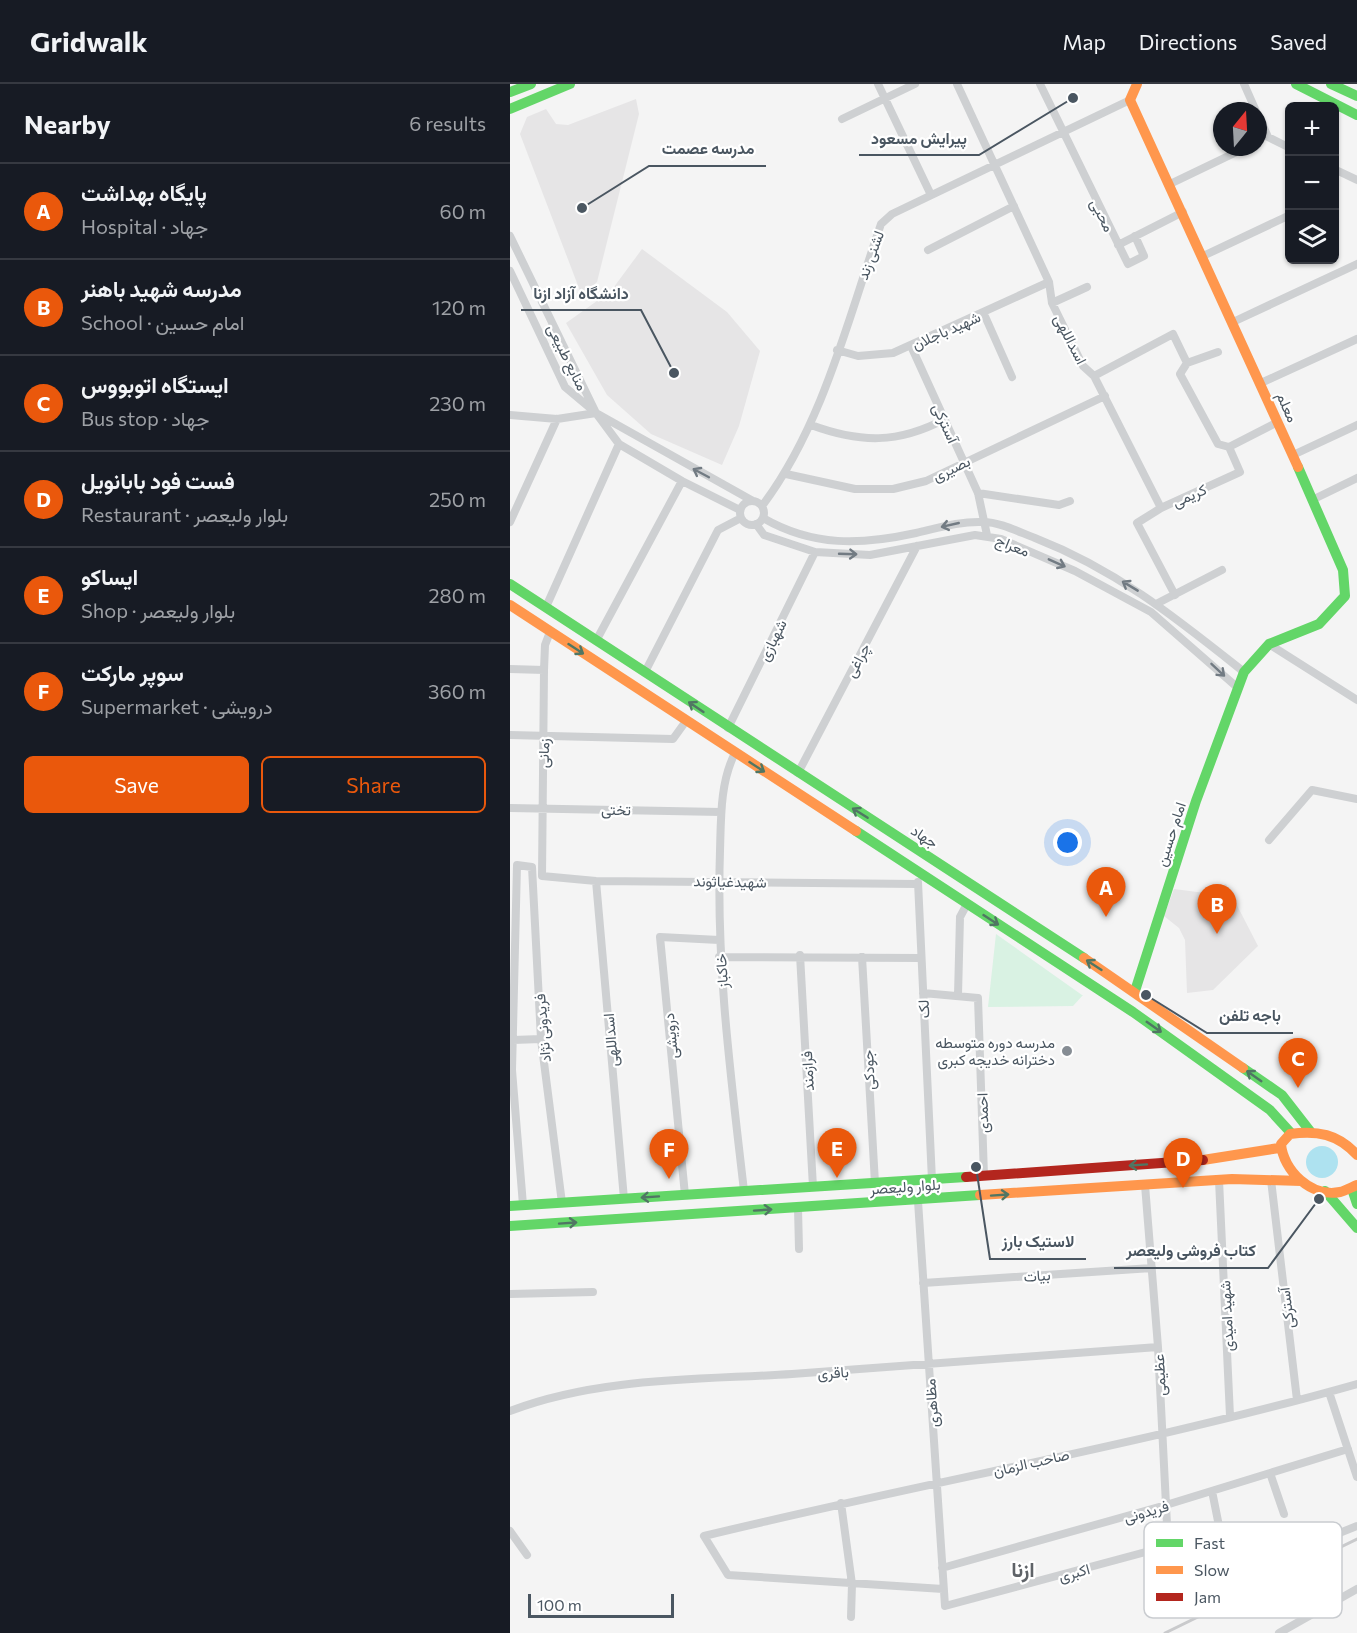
<!DOCTYPE html>
<meta charset="utf-8">
<style>
body{margin:0;font-family:Commissioner,Vazirmatn,sans-serif;background:#242831;color:#f1f3f6}
.controls{position:absolute;right:18px;top:18px;display:grid;overflow:hidden;border-radius:9px;box-shadow:0 2px 4px #0004}
.controls button{width:54px;height:54px;display:grid;place-items:center;padding:0;border:0;border-bottom:2px solid #363941;background:#171b24;color:#f1f3f6;font:30px sans-serif}
.compass{position:absolute;left:703px;top:18px;width:54px;height:54px;border-radius:50%;background:#171b24;box-shadow:0 2px 4px #0004;rotate:18deg}
.scale{position:absolute;left:18px;bottom:15px;width:146px;box-sizing:border-box;padding-left:6px;border:3px solid #4a5661;border-top:0;font-size:16px;line-height:21px;white-space:nowrap;color:#4a5661;-webkit-text-stroke:4px #fff;paint-order:stroke}
.you{position:absolute;left:558px;top:759px;width:21px;height:21px;margin:-15px;border:4px solid #fff;border-radius:50%;background:#1a73e8;box-shadow:0 0 0 9px #1a73e833}
.badge{display:grid;place-items:center;width:39px;height:39px;border-radius:50%;background:#ea580c;color:#fff;font-size:20px;font-weight:700}
.pin{position:absolute;translate:-50% -50px;filter:drop-shadow(0 2px 3px #0008)}
.pin::after{content:'';position:absolute;top:32px;width:21px;height:18px;background:inherit;clip-path:polygon(0 0,100% 0,50% 100%)}
.list{margin:0;padding:0;list-style:none}
h2{display:flex;justify-content:space-between;align-items:center;height:78px;margin:0;padding:0 24px;font-size:26px}
h2 small{font-size:20px;font-weight:400;color:#9ea1a6}
.list li{display:grid;grid-template-columns:39px 1fr auto;gap:18px;align-items:center;box-sizing:border-box;height:96px;padding:0 24px;border-top:2px solid #363941}
.list b{display:block;font-size:22px;white-space:nowrap}
.list p{margin:0;font-size:20px;white-space:nowrap;color:#9ea1a6}
.list em{font-size:20px;font-style:normal;color:#9ea1a6}
.actions{display:flex;gap:12px;padding:18px 24px}
.actions a{flex:1;padding:14px 0;border:2px solid #ea580c;border-radius:9px;text-align:center;font-size:21px;color:#ea580c}
.actions .main{background:#ea580c;color:#fff}
.icon{flex:none;width:33px;height:33px;fill:none;stroke:currentColor;stroke-width:2;stroke-linecap:round;stroke-linejoin:round}
.map{position:relative;flex:none;width:847px;height:1549px;overflow:hidden}
header{display:flex;align-items:center;gap:36px;box-sizing:border-box;height:84px;padding:0 30px;background:#171b24;border-bottom:2px solid #363941}
header strong{font-size:28px}
nav{display:flex;gap:33px;margin-inline-start:auto;font-size:21px}
main{display:flex}
aside{flex:1;background:#171b24}
.map>svg:first-child{display:block}
</style>
<header>
<strong>Gridwalk</strong>
<nav><a>Map</a><a>Directions</a><a>Saved</a></nav>
</header>
<main>
<aside>
<h2>Nearby<small>6 results</small></h2>
<ul class="list">
<li><span class="badge">A</span><div><b>پایگاه بهداشت</b><p>Hospital · جهاد</p></div><em>60 m</em></li>
<li><span class="badge">B</span><div><b>مدرسه شهید باهنر</b><p>School · امام حسین</p></div><em>120 m</em></li>
<li><span class="badge">C</span><div><b>ایستگاه اتوبووس</b><p>Bus stop · جهاد</p></div><em>230 m</em></li>
<li><span class="badge">D</span><div><b>فست فود بابانویل</b><p>Restaurant · بلوار ولیعصر</p></div><em>250 m</em></li>
<li><span class="badge">E</span><div><b>ایساکو</b><p>Shop · بلوار ولیعصر</p></div><em>280 m</em></li>
<li><span class="badge">F</span><div><b>سوپر مارکت</b><p>Supermarket · درویشی</p></div><em>360 m</em></li>
</ul>
<div class="actions"><a class="main">Save</a><a>Share</a></div>
</aside>
<div class="map">
<svg width="847" height="1549" viewBox="0 0 847 1549">
<rect width="100%" height="100%" fill="#f4f4f4"/>
<path fill="#e6e5e6" d="M126,15L129,30L87,198L72,212L10,50L17,33L36,25L46,40L58,41Z
M132,165L217,228L250,267L229,342L212,381L141,350L97,311L56,239L101,207Z
M716,800L748,862L703,906L677,909L675,856L669,844L654,832L664,805L695,809Z"/>
<path fill="#d9f2e3" d="M486,850L572,911H573L563,922L478,923Z"/>
<path fill="#aee2f0" d="M796 1078a16 16 0 1 1 32 0a16 16 0 1 1-32 0Z"/>
<g fill="none" stroke-linecap="round" stroke-linejoin="round">
<path stroke="#ced0d2" stroke-width="8" d="M368,0L421,111
M447,0L539,198L542,219L573,282L584,292L651,424
M530,0L618,180L634,172L625,152
M734,0L746,27
M748,31L758,53L780,64
M332,35L405,0
M824,85L847,96
M660,100L737,63
M0,152L86,329L243,417
M608,161L673,128
M418,166L504,122
M693,172L780,131
M0,187L55,303L86,329L109,360L172,397L230,426
M542,219L577,203
M474,230L502,293
M723,238L847,180
M401,262L468,409L477,451
M327,266L348,272L383,269L539,198
M677,279L708,268
M584,292L663,250L677,279L670,290L708,360L719,363
M751,299L847,255
M0,331L47,335L86,329
M301,341C350,359 388,360 435,335
M783,371L847,341
M276,390L345,405H383L416,397L595,312
M468,409L549,421L560,417
M802,416L847,394
M230 429a12 12 0 1 1 24 0a12 12 0 1 1-24 0Z
M252,422C313,341 338,235 371,140L382,130L620,16
M253,434C303,463 351,461 406,449C428,444 450,437 473,438C490,438 509,448 525,454C607,486 666,534 734,588
M0,438L47,335
M246,440L254,451L305,468L360,471L465,451L491,455L565,487L641,528L728,604
M665,511L627,439L651,424L730,388L719,363L768,338
M648,519L712,486
M36,523L109,360
M40,548L35,561L34,586L32,792L86,797L407,800
M86,557L172,397
M759,560L847,616
M0,585L34,586
M135,588L208,446L231,434
M218,644L305,468
M0,651L163,655L176,637
M225,669C210,698 211,735 210,767C206,881 221,994 234,1107
M288,689L407,462
M0,724L211,728
M759,756L802,706L847,715
M86,797L114,1115
M408,798L422,1096
M290,871L303,1103
M209,873L411,874
M352,873L365,1099
M413,909L468,914L474,1092
M448,911L450,833L457,820
M3,956L31,955
M709,1096L720,1332
M761,1096L787,1316
M635,1101L648,1263L659,1480
M175,1111L150,853L209,856
M408,1117L435,1522L658,1462
M13,1121L2,986L7,781L22,783L31,955L52,1119
M288,1124L289,1165
M413,1199L642,1184
M0,1210L83,1208
M819,1308L847,1393
M0,1327C89,1293 188,1296 282,1290C404,1282 526,1273 648,1263
M760,1389L774,1430
M702,1407L713,1462
M331,1419L342,1500L341,1533
M0,1447L17,1471
M432,1484L656,1421L838,1365
M433,1505L218,1491L194,1452C411,1399 632,1361 847,1300
M654,1519L847,1442
M769,1549L847,1505"/>
<path stroke="#63d668" stroke-width="10" d="M786,0L847,31
M821,0L847,12
M0,8L21,0
M0,25L60,0
M0,500L574,874
M346,747L623,928L760,1026L781,1049
M625,907L686,717L734,588L759,560L809,540L835,512L833,486L788,383
M733,984L772,1011L800,1047
M842,1105L847,1120
M815,1107L847,1144
M0,1122L456,1093
M0,1142L470,1111"/>
<path stroke="#ff974d" stroke-width="10" d="M627,0L620,16L788,383
M0,521L346,747
M574,874L733,984
M847,1071C828,1050 807,1046 780,1050L771,1060C773,1086 801,1114 830,1108C835,1107 842,1103 847,1101
M693,1076L769,1064
M470,1111L722,1095L791,1097"/>
<path stroke="#b3261e" stroke-width="10" d="M456,1093L693,1076"/>
<path stroke="#c9cacc" stroke-width="3" d="M655,1549L847,1455"/>
</g>
<defs><path id="oneway-shaft" d="M-6 0H5M1.5-3L5.5 0L1.5 3" fill="none" stroke-width="1.6" stroke-linecap="round" stroke-linejoin="round" transform="scale(1.5)"/></defs>
<g stroke="#727b83">
<use href="#oneway-shaft" transform="translate(191 389) rotate(-152)"/>
<use href="#oneway-shaft" transform="translate(440 441) rotate(167)"/>
<use href="#oneway-shaft" transform="translate(338 470) rotate(2)"/>
<use href="#oneway-shaft" transform="translate(547 479) rotate(24)"/>
<use href="#oneway-shaft" transform="translate(620 502) rotate(-149)"/>
<use href="#oneway-shaft" transform="translate(708 586) rotate(43)"/>
</g>
<g stroke="#507663">
<use href="#oneway-shaft" transform="translate(66 565) rotate(33)"/>
<use href="#oneway-shaft" transform="translate(186 623) rotate(-146)"/>
<use href="#oneway-shaft" transform="translate(247 683) rotate(33)"/>
<use href="#oneway-shaft" transform="translate(350 729) rotate(-148)"/>
<use href="#oneway-shaft" transform="translate(481 836) rotate(33)"/>
<use href="#oneway-shaft" transform="translate(584 881) rotate(-147)"/>
<use href="#oneway-shaft" transform="translate(644 943) rotate(35)"/>
<use href="#oneway-shaft" transform="translate(744 992) rotate(-145)"/>
<use href="#oneway-shaft" transform="translate(628 1081) rotate(176)"/>
<use href="#oneway-shaft" transform="translate(490 1111) rotate(-4)"/>
<use href="#oneway-shaft" transform="translate(140 1113) rotate(176)"/>
<use href="#oneway-shaft" transform="translate(253 1126) rotate(-4)"/>
<use href="#oneway-shaft" transform="translate(58 1139) rotate(-4)"/>
</g>
<circle fill="#868d94" stroke="#fff" stroke-width="2" cx="557" cy="967" r="6"/>
<g text-anchor="middle" dominant-baseline="central" stroke-width="4.5" stroke-linejoin="round" paint-order="stroke">
<g font-size="15" fill="#4a5661" stroke="#fff">
<text transform="translate(593 131) rotate(63)">محبی</text>
<text transform="translate(360 171) rotate(-70)">لشنی زند</text>
<text transform="translate(436 246) rotate(-24)">شهید باجلان</text>
<text transform="translate(561 255) rotate(63)">اسداللهی</text>
<text transform="translate(58 273) rotate(64)">منابع طبیعی</text>
<text transform="translate(778 323) rotate(66)">معلم</text>
<text transform="translate(436 339) rotate(66)">آسترکی</text>
<text transform="translate(441 384) rotate(-26)">بصیری</text>
<text transform="translate(679 411) rotate(-24)">کریمی</text>
<text transform="translate(503 461) rotate(22)">معراج</text>
<text transform="translate(262 556) rotate(-64)">شهبازی</text>
<text transform="translate(347 576) rotate(-62)">چراغی</text>
<text transform="translate(33 669) rotate(-88)">زمانی</text>
<text transform="translate(106 725) rotate(1)">تختی</text>
<text transform="translate(660 750) rotate(-72)">امام حسین</text>
<text transform="translate(415 752) rotate(33)">جهاد</text>
<text transform="translate(220 797) rotate(1)">شهید‌غیاثوند</text>
<text transform="translate(211 887) rotate(-94)">خاکباز</text>
<text transform="translate(413 925) rotate(-93)">لک</text>
<text transform="translate(32 944) rotate(-95)">فریدونی نژاد</text>
<text transform="translate(160 952) rotate(-95)">درویشی</text>
<text transform="translate(100 956) rotate(-95)">اسداللهی</text>
<text transform="translate(358 986) rotate(-93)">جودکی</text>
<text transform="translate(297 987) rotate(-93)">فرازمند</text>
<text transform="translate(472 1029) rotate(-92)">احمدی</text>
<text transform="translate(395 1102) rotate(-4)">بلوار ولیعصر</text>
<text transform="translate(527 1191) rotate(-4)">بیات</text>
<text transform="translate(776 1224) rotate(-97)">آسترکی</text>
<text transform="translate(716 1232) rotate(-93)">شهید امیدی</text>
<text transform="translate(323 1288) rotate(-4)">باقری</text>
<text transform="translate(649 1291) rotate(-93)">عظیمی</text>
<text transform="translate(421 1319) rotate(-94)">مظاهری</text>
<text transform="translate(521 1378) rotate(-13)">صاحب الزمان</text>
<text transform="translate(636 1427) rotate(-16)">فریدونی</text>
<text transform="translate(564 1488) rotate(-15)">اکبری</text>
</g>
<g font-size="15" fill="#4a5661" stroke="#fff" text-anchor="end">
<text x="545" y="958">مدرسه دوره متوسطه<tspan x="545" dy="17">دخترانه خدیجه کبری</tspan></text>
</g>
<g font-size="21" font-weight="bold" fill="#5f6368" stroke="#fff">
<text x="513" y="1484">ازنا</text>
</g>
</g>
<rect x="634" y="1438" width="198" height="96" rx="9" fill="#fff" stroke="#c9ccd0" stroke-width="1.5"/>
<rect x="646" y="1455" width="27" height="8" fill="#63d668"/>
<rect x="646" y="1482" width="27" height="8" fill="#ff974d"/>
<rect x="646" y="1509" width="27" height="8" fill="#b3261e"/>
<g font-size="16" fill="#4a5661">
<text x="684" y="1465">Fast</text>
<text x="684" y="1492">Slow</text>
<text x="684" y="1519">Jam</text>
</g>
<path fill="none" stroke="#4a5661" stroke-width="2" d="M563 14L469 71H349M72 124L139 82H256M164 289L131 226H11M636 911L697 949H783M466 1083L480 1175H576M809 1115L758 1184H604"/>
<g fill="#4a5661" stroke="#fff" stroke-width="2">
<circle cx="563" cy="14" r="6"/>
<circle cx="72" cy="124" r="6"/>
<circle cx="164" cy="289" r="6"/>
<circle cx="636" cy="911" r="6"/>
<circle cx="466" cy="1083" r="6"/>
<circle cx="809" cy="1115" r="6"/>
</g>
<g font-size="16" text-anchor="middle" font-weight="bold" fill="#4a5661" stroke="#fff" stroke-width="4.5" stroke-linejoin="round" paint-order="stroke">
<text x="409" y="60">پیرایش مسعود</text>
<text x="198" y="70">مدرسه عصمت</text>
<text x="71" y="215">دانشگاه آزاد ازنا</text>
<text x="740" y="937">باجه تلفن</text>
<text x="528" y="1163">لاستیک بارز</text>
<text x="681" y="1172">کتاب فروشی ولیعصر</text>
</g>
</svg>
<div class="controls">
<button>+</button>
<button>−</button>
<button><svg class="icon" aria-label="layers" viewBox="0 0 24 24"><path d="M12 4l9 5-9 5-9-5zM3 14l9 5 9-5"/></svg></button>
</div>
<svg class="compass" viewBox="-18 -18 36 36"><path d="M0-13l5 13h-10z" fill="#e53935"/><path d="M0 13l5-13h-10z" fill="#9ea1a6"/></svg>
<div class="scale">100 m</div>
<div class="you"></div>
<div class="pin badge" style="left:596px;top:833px">A</div>
<div class="pin badge" style="left:707px;top:850px">B</div>
<div class="pin badge" style="left:788px;top:1004px">C</div>
<div class="pin badge" style="left:673px;top:1104px">D</div>
<div class="pin badge" style="left:327px;top:1094px">E</div>
<div class="pin badge" style="left:159px;top:1095px">F</div>
</div>
</main>
